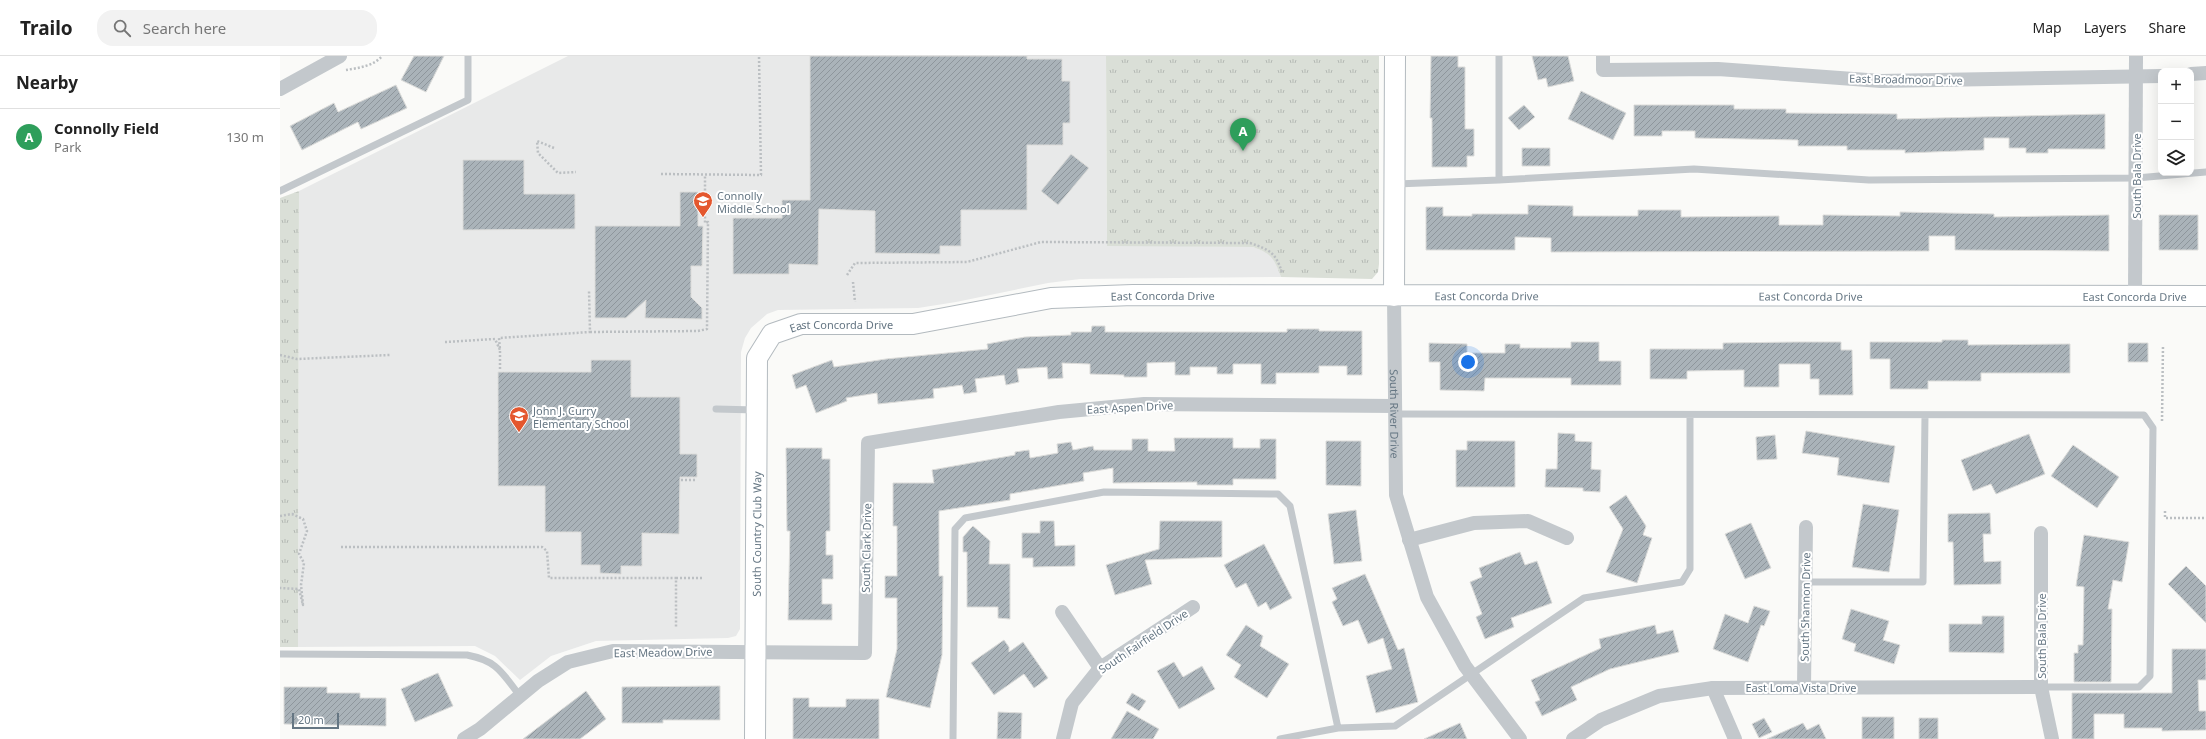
<!DOCTYPE html>
<meta charset="utf-8">
<style>
body{margin:0;font-family:"Noto Sans",sans-serif;background:#f2f2f2;color:#222}
.controls{position:absolute;right:12px;top:12px;display:grid;overflow:hidden;border-radius:8px;box-shadow:0 4px 16px #0002}
.controls button{width:36px;height:36px;display:grid;place-items:center;padding:0;border:0;border-bottom:1px solid #e0e0e0;background:#fff;color:#222;font:20px sans-serif}
.scale{position:absolute;left:12px;bottom:10px;width:47px;box-sizing:border-box;padding-left:4px;border:2px solid #657683;border-top:0;font-size:11px;line-height:14px;white-space:nowrap;color:#657683;-webkit-text-stroke:3px #fff;paint-order:stroke}
.you{position:absolute;left:1188px;top:306px;width:14px;height:14px;margin:-10px;border:3px solid #fff;border-radius:50%;background:#1a73e8;box-shadow:0 0 0 6px #1a73e833}
.badge{display:grid;place-items:center;width:26px;height:26px;border-radius:50%;background:#d93025;color:#fff;font-size:13px;font-weight:700}
.pin{position:absolute;translate:-50% -33px;filter:drop-shadow(0 1px 2px #0008)}
.pin::after{content:'';position:absolute;top:21px;width:14px;height:12px;background:inherit;clip-path:polygon(0 0,100% 0,50% 100%)}
.list{margin:0;padding:0;list-style:none}
h2{display:flex;justify-content:space-between;align-items:center;height:52px;margin:0;padding:0 16px;font-size:17px}
h2 small{font-size:13px;font-weight:400;color:#767676}
.list li{display:grid;grid-template-columns:26px 1fr auto;gap:12px;align-items:center;box-sizing:border-box;height:56px;padding:0 16px;border-top:1px solid #e0e0e0}
.list b{display:block;font-size:15px;white-space:nowrap}
.list p{margin:0;font-size:13px;white-space:nowrap;color:#767676}
.list em{font-size:13px;font-style:normal;color:#767676}
.icon{flex:none;width:22px;height:22px;fill:none;stroke:currentColor;stroke-width:2;stroke-linecap:round;stroke-linejoin:round}
.map{position:relative;flex:none;width:1926px;height:683px;overflow:hidden}
header{display:flex;align-items:center;gap:24px;box-sizing:border-box;height:56px;padding:0 20px;background:#fff;border-bottom:1px solid #e0e0e0}
header strong{font-size:19px}
nav{display:flex;gap:22px;margin-inline-start:auto;font-size:14px}
.search{width:280px;height:36px;background:#f2f2f2;display:flex;align-items:center;gap:10px;box-sizing:border-box;padding:0 14px;border-radius:16px;color:#767676;font-size:15px}
main{display:flex}
aside{flex:1;background:#fff}
.map>svg:first-child{display:block}
</style>
<header>
<strong>Trailo</strong>
<div class="search"><svg class="icon" aria-label="search" viewBox="0 0 24 24"><circle cx="10" cy="10" r="6"/><path d="M15 15l6 6"/></svg>Search here</div>
<nav><a>Map</a><a>Layers</a><a>Share</a></nav>
</header>
<main>
<aside>
<h2>Nearby<small></small></h2>
<ul class="list">
<li><span class="badge" style="background:#2e9e5b">A</span><div><b>Connolly Field</b><p>Park</p></div><em>130 m</em></li>
</ul>
</aside>
<div class="map">
<svg width="1926" height="683" viewBox="0 0 1926 683">
<defs>
<pattern id="park-tufts" width="24" height="20" patternUnits="userSpaceOnUse"><rect width="24" height="20" fill="#dadfd7"/><path d="M3 7l-1-3M5 7V3M7 7l1-3M15 17l-1-3M17 17v-4M19 17l1-3" fill="none" stroke="#b4b9b4"/></pattern>
<pattern id="building-hatch" width="6" height="6" patternUnits="userSpaceOnUse"><rect width="6" height="6" fill="#aab3b9"/><path d="M-1 1l2-2M0 6l6-6M5 7l2-2" fill="none" stroke="#8e969c"/></pattern>
</defs>
<rect width="100%" height="100%" fill="#fafaf8"/>
<path fill="#e8e9e9" d="M288,0H826L827,189L973,191L986,196L995,204L1001,221L800,223L768,227L676,246L638,252L498,254L487,258L471,272L465,282L461,296L460,557V573L456,580L448,582L316,585L271,600L240,624L215,600L195,590L18,591L19,135Z"/>
<path fill="url(#park-tufts)" d="M826,0H1099V208L1098,216L1092,223L1001,221C994,202 992,198 973,191L827,190Z
M19,135L18,591H0V142Z"/>
<path fill="url(#building-hatch)" stroke="#dcdcda" d="M134,0H164L146,36L121,24Z
M530,0H747V3H782V25H790V67H783V89H747V154H681V190H660V198L595,197V155L539,153L538,209L509,208V218H453V162H502V144H530Z
M1151,0H1178V11H1185V73H1194V100H1187V111H1152V62H1150Z
M1252,0H1288L1294,25L1268,31L1266,22L1258,24Z
M116,29L127,52L81,73L78,66L22,94L10,70L54,47L58,56Z
M1301,35L1346,57L1333,84L1288,63Z
M1244,49L1255,61L1239,74L1228,62Z
M1354,49H1454V53H1506V57L1617,58V63L1825,58V93H1768V97H1746V92H1729V82H1704V94L1625,97V94H1567V90H1518V84L1415,82V75H1382V80H1354Z
M1242,92H1270V110H1242Z
M791,98L809,112L778,149L761,135Z
M183,104H244V138H295V173L183,174Z
M400,136H418V170H423L422,210H411V241L422,252V263L365,262L366,244L346,262H315V170H400Z
M1248,149L1293,150V160H1358V154H1401V161L1499,160V169H1543V159L1620,160V156L1714,158V161L1829,159V195L1675,194V180H1649V195L1271,196V182L1235,181V194H1146V151H1163V160H1192V158H1248Z
M1879,159H1918V194H1879Z
M812,270H825V276H1007V273H1039V275H1082V319H1067V310H1039V317H996V328H981V308H953V318H937V311H910V319H895V306L867,307V321H844V319L810,318V308L782,307L783,322L768,323L767,311L737,313L739,326L726,329L724,319L695,323L697,336L684,338L682,329L653,333L654,342L598,348L597,337L566,342L567,345L536,357L526,329L516,333L512,319L552,304L554,311L606,303L708,293L707,288L745,281L791,279V276H811Z
M1662,284H1688V289L1790,288V317H1701V325H1648V333H1610V303H1590V286H1662Z
M1291,286H1319V305H1341V329H1291V322H1205L1204,335L1160,334V306H1149V287L1187,288V297H1225V288H1240V292H1291Z
M1516,286H1561V294H1572L1573,339H1539V323H1530V308H1499V331H1464V314L1407,315V323H1370V293H1443V287Z
M1848,287H1868V306H1848Z
M311,304H351V341H400V398H417V421H400L399,478L362,477V510H341V518L320,517V509H301V476H265V430H218V316H311Z
M1526,375L1615,390L1609,427L1557,419L1559,402L1522,397Z
M1278,377L1295,378V385L1312,386L1311,413L1321,414L1320,436L1303,435V432L1265,431L1266,413H1277Z
M1749,378L1765,418L1716,438L1711,428L1693,435L1681,404Z
M1495,379L1497,403L1477,404L1476,381Z
M894,382H953V392H980V383H996V423H953V429H917V426L833,427V412L803,417L804,425L730,438V444L659,455V520H663L662,599L650,652L606,641L617,593V542H605V520H617V470H613V427H654L652,414L735,399V396L749,394L750,402L778,397L777,388L791,386L793,394L813,390L814,394H852V383H868V395H895Z
M1046,385H1081V430L1046,429Z
M1187,385H1235V431H1176V394H1187Z
M1793,389L1839,421L1817,452L1771,420Z
M506,392H542V403H550V475H546V499H553V523H542V548H552V564H508L510,475H507Z
M1346,439L1366,470L1363,479L1372,482L1357,527L1326,516L1343,473L1329,451Z
M1583,448L1619,454L1609,516L1572,511Z
M1076,454L1082,505L1054,508L1048,458Z
M1710,457L1711,478H1703L1704,506L1721,505V528L1674,529L1673,486H1668V458Z
M760,465H774L775,490L795,489V510L753,511V502H742V477H760Z
M880,465H942V501L865,504L872,528L835,539L826,509L879,493Z
M1471,467L1491,512L1465,523L1445,478Z
M693,470L710,485L709,508H730V563L718,562V551H687V496H683V481Z
M1804,479L1849,486L1842,526L1833,524L1828,553H1832L1831,626H1794V597H1798V589H1803L1804,531L1796,530Z
M984,488L1012,542L990,554L986,546L978,551L966,527L956,532L944,509Z
M1240,496L1245,509L1257,505L1272,547L1231,562L1234,571L1205,583L1196,561L1202,558L1190,526L1202,521L1199,512Z
M1906,510L1926,530V567L1888,528Z
M1085,518L1118,594L1124,592L1138,646L1096,657L1086,620L1112,613L1103,582L1088,588L1078,564L1063,570L1052,546L1057,543L1052,532Z
M1474,550L1490,555L1484,570L1481,569L1468,606L1433,593L1445,558L1468,567Z
M1571,553L1609,565L1603,584L1620,589L1614,608L1574,595L1576,588L1562,583Z
M1702,560H1724V597L1669,596V568H1702Z
M966,569L983,580L980,590L1009,608L987,642L954,621L961,609L946,599Z
M1375,569L1377,578L1393,574L1399,596L1330,613L1291,631L1297,644L1262,660L1255,646L1260,644L1251,624L1321,592L1319,583Z
M724,584L729,591V596L743,586L768,622L754,632L744,618L714,639L691,607Z
M1892,593H1926V624H1918L1919,655H1926V674L1882,675V672H1844V658H1814V683H1792V637H1892Z
M894,606L903,621L922,610L935,633L899,653L877,615Z
M158,617L173,650L135,666L121,633Z
M440,630V664H383V667H342V631Z
M4,631H47V637H80V642H106V670L4,668Z
M306,635L326,663L300,683H243Z
M852,637L866,645L859,655L846,647Z
M513,642H529V651H566V643H599V683H513Z
M847,655L879,673L873,683H831Z
M718,656L742,657L741,683H717Z
M1582,661H1614V683H1582Z
M1484,662L1492,676L1479,682L1472,668Z
M1639,662H1658V683H1639Z
M1180,667L1187,683H1144Z
M1523,667L1527,674L1539,668L1546,683H1487Z"/>
<g fill="none" stroke-linecap="round" stroke-linejoin="round">
<defs>
<g id="secondary">
<path d="M1114,240L1115,0"/>
<path id="s2" d="M475,683L477,302L492,278L521,268H633L771,242L853,239L1926,240"/>
</g>
</defs>
<use href="#secondary" stroke="#b3babf" stroke-width="22"/>
<path stroke="#bbbfc2" stroke-width="2.5" stroke-dasharray="2 2" stroke-linecap="butt" d="M66,14C78,12 94,10 102,0
M274,92L257,85L258,97L278,117L296,116
M381,118L481,119L479,0
M567,219L575,207L687,206L761,186L970,187C990,194 995,196 1002,216
M573,226L575,246
M310,276L418,275L427,273L428,166L425,167V119
M165,286L215,283L220,294L219,282L310,276L309,234
M0,299L17,303L110,299
M220,313V294
M1882,365L1883,289
M401,424H416
M1885,455V462H1926
M0,460L12,458L23,463L27,475L19,498L24,507L21,529L23,549L19,533L0,532
M61,491H262L267,495L269,522H396V572
M396,522H423"/>
<path stroke="#c3c8cc" stroke-width="7" d="M1219,0V124
M1116,128L1219,124L1414,113L1589,124L1856,122L1926,116
M0,135L188,44V0
M436,353L476,354
M1114,358L1864,359L1873,372L1870,620L1859,631H1761
M1526,526H1643L1645,359
M0,598L187,599C218,605 222,617 240,640
M673,683L675,473L685,462L824,436L998,438L1010,450L1058,672
M1000,683L1058,672L1115,670L1304,542L1402,526L1410,513V359"/>
<g stroke="#c3c8cc" stroke-width="14">
<path d="M1323,0V14L1438,13L1601,25L1881,20"/>
<path d="M1911,18L1926,17"/>
<path d="M0,33L60,0"/>
<path id="s1" d="M1114,240L1116,439L1147,541L1185,610L1240,683"/>
<path d="M1855,240L1856,0"/>
<path d="M1761,477V631L1772,683"/>
<path d="M1129,484L1194,467L1248,465L1287,482"/>
<path d="M782,556L820,612"/>
<path d="M1524,631L1526,471"/>
<path d="M1433,632L1455,683"/>
<path d="M184,683L200,673L258,625L288,606L333,595L585,597L588,387L779,356L864,348L1114,350"/>
<path d="M783,683L792,647L820,612L913,551"/>
<path d="M1293,683L1321,664L1379,640L1433,632L1761,631"/>
</g>
<use href="#secondary" stroke="#fff" stroke-width="20"/>
</g>
<defs>
<symbol id="school-pin" viewBox="-11 -11 22 30"><path d="M0 17L-7.5 6A9.5 9.5 0 1 1 7.5 6Z" fill="#e4572e" stroke="#fff"/><path d="M0-5L7-2L0 1L-7-2ZM-4 1L0 2.5L4 1V4Q0 6-4 4Z" fill="#fff"/></symbol>
</defs>
<g fill-rule="evenodd">
<use href="#school-pin" x="412" y="134" width="22" height="30"/>
<use href="#school-pin" x="228" y="349" width="22" height="30"/>
</g>
<g text-anchor="middle" dominant-baseline="central" stroke-width="4" stroke-linejoin="round" paint-order="stroke">
<g font-size="11" fill="#657683" stroke="#fff">
<text transform="translate(1626 23) rotate(1)">East Broadmoor Drive</text>
<text transform="translate(1856 120) rotate(-90)">South Bala Drive</text>
<text stroke="none"><textPath href="#s2" startOffset="804">East Concorda Drive</textPath></text>
<text stroke="none"><textPath href="#s2" startOffset="1128">East Concorda Drive</textPath></text>
<text stroke="none"><textPath href="#s2" startOffset="1452">East Concorda Drive</textPath></text>
<text stroke="none"><textPath href="#s2" startOffset="1776">East Concorda Drive</textPath></text>
<text stroke="none"><textPath href="#s2" startOffset="480">East Concorda Drive</textPath></text>
<text transform="translate(850 351) rotate(-3)">East Aspen Drive</text>
<text stroke="none"><textPath href="#s1" startOffset="118">South River Drive</textPath></text>
<text stroke="none"><textPath href="#s2" startOffset="205">South Country Club Way</textPath></text>
<text transform="translate(586 492) rotate(-89)">South Clark Drive</text>
<text transform="translate(1525 551) rotate(-89)">South Shannon Drive</text>
<text transform="translate(1761 580) rotate(-90)">South Bala Drive</text>
<text transform="translate(863 585) rotate(-34)">South Fairfield Drive</text>
<text transform="translate(383 596) rotate(-1)">East Meadow Drive</text>
<text x="1521" y="631">East Loma Vista Drive</text>
</g>
<g font-size="11" fill="#657683" stroke="#fff" text-anchor="start">
<text x="437" y="139">Connolly<tspan x="437" dy="13">Middle School</tspan></text>
<text x="253" y="354">John J. Curry<tspan x="253" dy="13">Elementary School</tspan></text>
</g>
</g>
</svg>
<div class="controls">
<button>+</button>
<button>−</button>
<button><svg class="icon" aria-label="layers" viewBox="0 0 24 24"><path d="M12 4l9 5-9 5-9-5zM3 14l9 5 9-5"/></svg></button>
</div>
<div class="scale">20 m</div>
<div class="you"></div>
<div class="pin badge" style="left:963px;top:95px;background:#2e9e5b">A</div>
</div>
</main>
